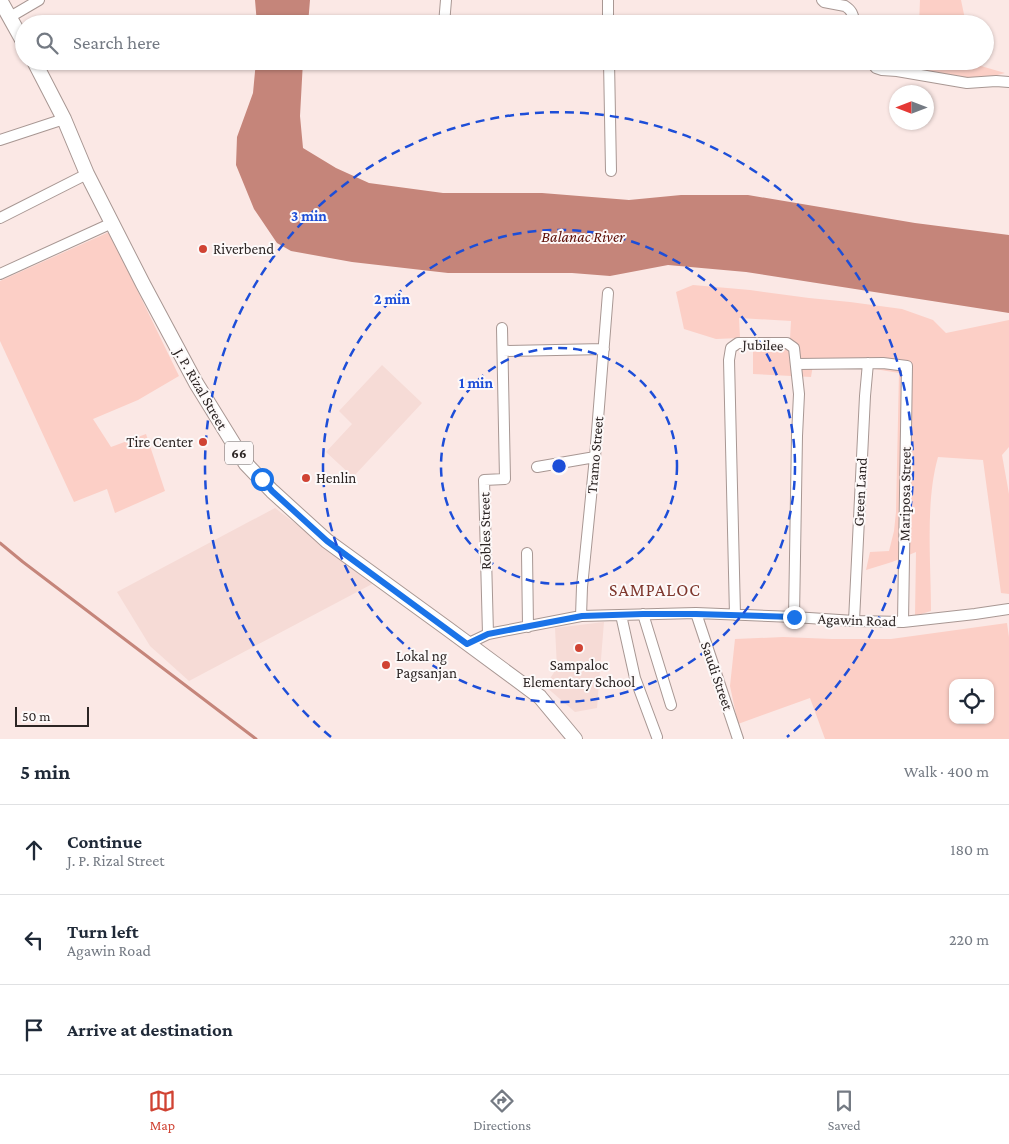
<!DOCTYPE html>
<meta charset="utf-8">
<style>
body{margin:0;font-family:"Crimson Pro",serif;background:#f2f2f3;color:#1f2937}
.controls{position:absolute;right:15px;bottom:15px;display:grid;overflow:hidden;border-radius:10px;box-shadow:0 1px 4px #0004}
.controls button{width:45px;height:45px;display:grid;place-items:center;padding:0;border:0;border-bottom:1px solid #e0e1e3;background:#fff;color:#1f2937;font:25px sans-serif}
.compass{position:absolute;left:889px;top:85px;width:45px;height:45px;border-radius:50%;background:#fff;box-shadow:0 1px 4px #0004;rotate:270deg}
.scale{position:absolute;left:15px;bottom:12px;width:74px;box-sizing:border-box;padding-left:5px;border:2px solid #2c2524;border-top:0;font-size:14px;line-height:18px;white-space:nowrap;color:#2c2524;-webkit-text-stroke:4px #fdf9f9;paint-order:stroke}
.stop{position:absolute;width:15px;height:15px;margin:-11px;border:4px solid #1a73e8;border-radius:50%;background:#fff}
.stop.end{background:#1a73e8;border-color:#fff;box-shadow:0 1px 5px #0008}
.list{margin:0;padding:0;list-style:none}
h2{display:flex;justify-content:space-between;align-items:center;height:65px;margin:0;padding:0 20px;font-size:21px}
h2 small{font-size:16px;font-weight:400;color:#747a83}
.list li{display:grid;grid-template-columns:32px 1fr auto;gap:15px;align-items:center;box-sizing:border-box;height:90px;padding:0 20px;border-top:1px solid #e0e1e3}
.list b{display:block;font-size:19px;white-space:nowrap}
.list p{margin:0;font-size:16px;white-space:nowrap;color:#747a83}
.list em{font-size:16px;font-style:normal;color:#747a83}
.icon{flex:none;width:28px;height:28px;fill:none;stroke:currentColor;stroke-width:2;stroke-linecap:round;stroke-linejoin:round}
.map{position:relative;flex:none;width:1009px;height:739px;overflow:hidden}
.search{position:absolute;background:#fff;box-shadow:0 1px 4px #0004;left:15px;right:15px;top:15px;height:55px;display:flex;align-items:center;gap:12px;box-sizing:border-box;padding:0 18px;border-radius:28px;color:#747a83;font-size:19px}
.sheet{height:335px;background:#fff}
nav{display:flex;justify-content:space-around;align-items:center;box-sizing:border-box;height:70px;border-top:1px solid #e0e1e3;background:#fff;font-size:14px;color:#747a83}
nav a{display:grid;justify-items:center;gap:2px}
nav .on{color:#d04333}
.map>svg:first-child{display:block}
</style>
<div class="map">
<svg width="1009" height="739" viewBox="0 0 1009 739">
<rect width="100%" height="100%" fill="#fbe8e5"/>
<path fill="#f6dbd6" d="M382,365L422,403L353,477L326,452L352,424L339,411Z
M275,508L374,583L189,681L150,646L117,592Z
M604,622L597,708L575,712L545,686L557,668L555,628Z"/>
<path fill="#fccfc6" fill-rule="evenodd" d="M920,0H961L966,24H919Z
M918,61H973L974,64L1005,73L967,83L917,74Z
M109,232L179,376L138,400L93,419L111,447L146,434L165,491L115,513L107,489L74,502L0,341V281Z
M693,285L750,290L809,298L850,302L902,309L933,320L946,333L1009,320V447L1002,455L1009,494V594L1001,593L983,460L938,457C925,503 931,563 931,611L915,616L916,552L892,562L866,570L870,552L889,551L894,531L896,512L899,373L814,359L811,377L753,374V349L790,339L791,321L739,318L740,338L716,339L684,329L676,292Z
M1007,623L1009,637V739H825L810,698L738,724L730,686L735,639L783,637L832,639H891ZM953,683H990V720H953Z"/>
<path fill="#c5857a" d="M255,0H310L308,24H257Z
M256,61H303L300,116L303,148L336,168L369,183L443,193H542L629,200L681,195H748L915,223L1009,235V313L746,272L668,265L610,276L572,273H448L352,262L291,251L277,243L254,209L236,165L237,137L253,93Z"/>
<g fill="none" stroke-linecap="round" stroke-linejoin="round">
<path stroke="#c5857a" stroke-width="3" d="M0,543L23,562L256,739"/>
<defs>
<path id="minor" d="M608,0V24
M822,0L824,2L845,6C853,11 853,16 855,24
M10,17L39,0
M444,24L446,0
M609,61L611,171
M870,61L876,68L882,70L897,71L967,83L996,81L1009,82
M0,140L64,119
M0,218L87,174
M0,274L112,223
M503,351L604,349
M797,364L883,363L907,366L903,622
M537,467L595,457
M527,553L528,627
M696,613L738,739
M643,614L671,705
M621,615L635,678L657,737
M735,615L729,360L731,348L738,343H787L794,348L799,394L797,436L794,617
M581,616L582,587L595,457L608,293
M854,621L865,396L868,363
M488,634L484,480L505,479L502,328
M467,644L488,634L581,616L696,613L794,617L854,621L903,622L975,614L1009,609"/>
<path id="major" d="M0,0L24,43
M34,61L64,119L87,174L143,284L196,383L246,464L272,491L327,541L448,629L540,697L575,739"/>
</defs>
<use href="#minor" stroke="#a89793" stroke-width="12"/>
<use href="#major" stroke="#a89793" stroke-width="16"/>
<use href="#minor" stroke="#fff" stroke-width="10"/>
<use href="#major" stroke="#fff" stroke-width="14"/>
</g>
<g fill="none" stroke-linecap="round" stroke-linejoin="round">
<path stroke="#1a73e8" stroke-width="6" d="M262,479L272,491L327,541L467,644L488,634L582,616L643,614H696L794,617"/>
</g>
<g fill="none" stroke="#1d4ed8" stroke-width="2.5" stroke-dasharray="9 6">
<circle cx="559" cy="466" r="118"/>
<circle cx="559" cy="466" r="236"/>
<path d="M331 737A354 354 0 1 1 787 737"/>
</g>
<g fill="#d04333" stroke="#fdf9f9" stroke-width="2">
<circle cx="203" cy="249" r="5"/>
<circle cx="203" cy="442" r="5"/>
<circle cx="306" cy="478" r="5"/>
<circle cx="579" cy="648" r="5"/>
<circle cx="386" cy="665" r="5"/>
</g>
<g text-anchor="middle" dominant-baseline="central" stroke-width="4" stroke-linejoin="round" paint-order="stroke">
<rect fill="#fdf9f9" stroke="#6b6564" stroke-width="1" x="225" y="441.5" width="28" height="23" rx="4"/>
<g font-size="14" font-weight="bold" fill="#2c2524">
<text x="239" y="453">66</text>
</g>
<g font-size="15" fill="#2c2524" stroke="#fdf9f9" text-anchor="start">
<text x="213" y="249">Riverbend</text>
<text x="193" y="442" text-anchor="end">Tire Center</text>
<text x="316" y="478">Henlin</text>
<text x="396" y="656">Lokal ng<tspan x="396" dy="17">Pagsanjan</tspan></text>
<text x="579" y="665" text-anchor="middle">Sampaloc<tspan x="579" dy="17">Elementary School</tspan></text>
</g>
<g font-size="15" fill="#2c2524" stroke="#fdf9f9">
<text transform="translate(763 345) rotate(2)">Jubilee</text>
<text transform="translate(201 389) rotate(60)">J. P. Rizal Street</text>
<text transform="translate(595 455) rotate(-85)">Tramo Street</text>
<text transform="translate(860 492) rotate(-87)">Green Land</text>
<text transform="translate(905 494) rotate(-89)">Mariposa Street</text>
<text transform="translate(485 531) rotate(-91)">Robles Street</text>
<text transform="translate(857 620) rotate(2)">Agawin Road</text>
<text transform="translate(717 676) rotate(71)">Saudi Street</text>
</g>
<g font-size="16" font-style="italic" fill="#5d0e07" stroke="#fdf9f9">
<text x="583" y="236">Balanac River</text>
</g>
<g font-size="18" letter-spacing="1" fill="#7f382e" stroke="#fdf9f9">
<text x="655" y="590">SAMPALOC</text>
</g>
</g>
<circle cx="559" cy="466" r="8" fill="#1d4ed8" stroke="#fdf9f9" stroke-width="2.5"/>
<g font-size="15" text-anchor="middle" font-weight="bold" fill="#1d4ed8" stroke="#fdf9f9" stroke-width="4" stroke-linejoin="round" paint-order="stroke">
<text x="309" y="221">3 min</text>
<text x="392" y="304">2 min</text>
<text x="476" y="388">1 min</text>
</g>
</svg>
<div class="controls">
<button><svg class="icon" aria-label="locate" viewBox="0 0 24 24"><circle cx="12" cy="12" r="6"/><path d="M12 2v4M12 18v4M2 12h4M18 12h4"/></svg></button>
</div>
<svg class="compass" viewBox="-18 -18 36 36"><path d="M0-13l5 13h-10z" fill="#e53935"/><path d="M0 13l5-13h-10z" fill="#747a83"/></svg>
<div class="scale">50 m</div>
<div class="stop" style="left:262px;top:479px"></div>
<div class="stop end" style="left:794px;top:617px"></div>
<div class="search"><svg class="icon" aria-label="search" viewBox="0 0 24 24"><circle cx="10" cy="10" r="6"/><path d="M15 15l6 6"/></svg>Search here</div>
</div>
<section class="sheet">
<h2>5 min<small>Walk · 400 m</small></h2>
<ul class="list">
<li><svg class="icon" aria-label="ahead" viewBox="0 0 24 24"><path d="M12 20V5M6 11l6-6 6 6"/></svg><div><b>Continue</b><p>J. P. Rizal Street</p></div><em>180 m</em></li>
<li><svg class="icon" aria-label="left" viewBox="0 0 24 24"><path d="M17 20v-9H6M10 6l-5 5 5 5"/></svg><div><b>Turn left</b><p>Agawin Road</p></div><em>220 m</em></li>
<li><svg class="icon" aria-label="arrive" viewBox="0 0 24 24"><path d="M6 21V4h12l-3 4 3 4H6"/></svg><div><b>Arrive at destination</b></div></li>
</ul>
</section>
<nav>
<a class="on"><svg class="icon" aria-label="map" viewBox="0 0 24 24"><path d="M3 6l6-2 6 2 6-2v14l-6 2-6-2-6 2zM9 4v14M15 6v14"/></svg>Map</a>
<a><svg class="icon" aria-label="directions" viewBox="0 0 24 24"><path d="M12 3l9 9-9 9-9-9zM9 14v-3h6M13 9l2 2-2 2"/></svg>Directions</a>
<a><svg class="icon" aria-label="saved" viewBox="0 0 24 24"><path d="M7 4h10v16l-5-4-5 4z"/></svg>Saved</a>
</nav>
